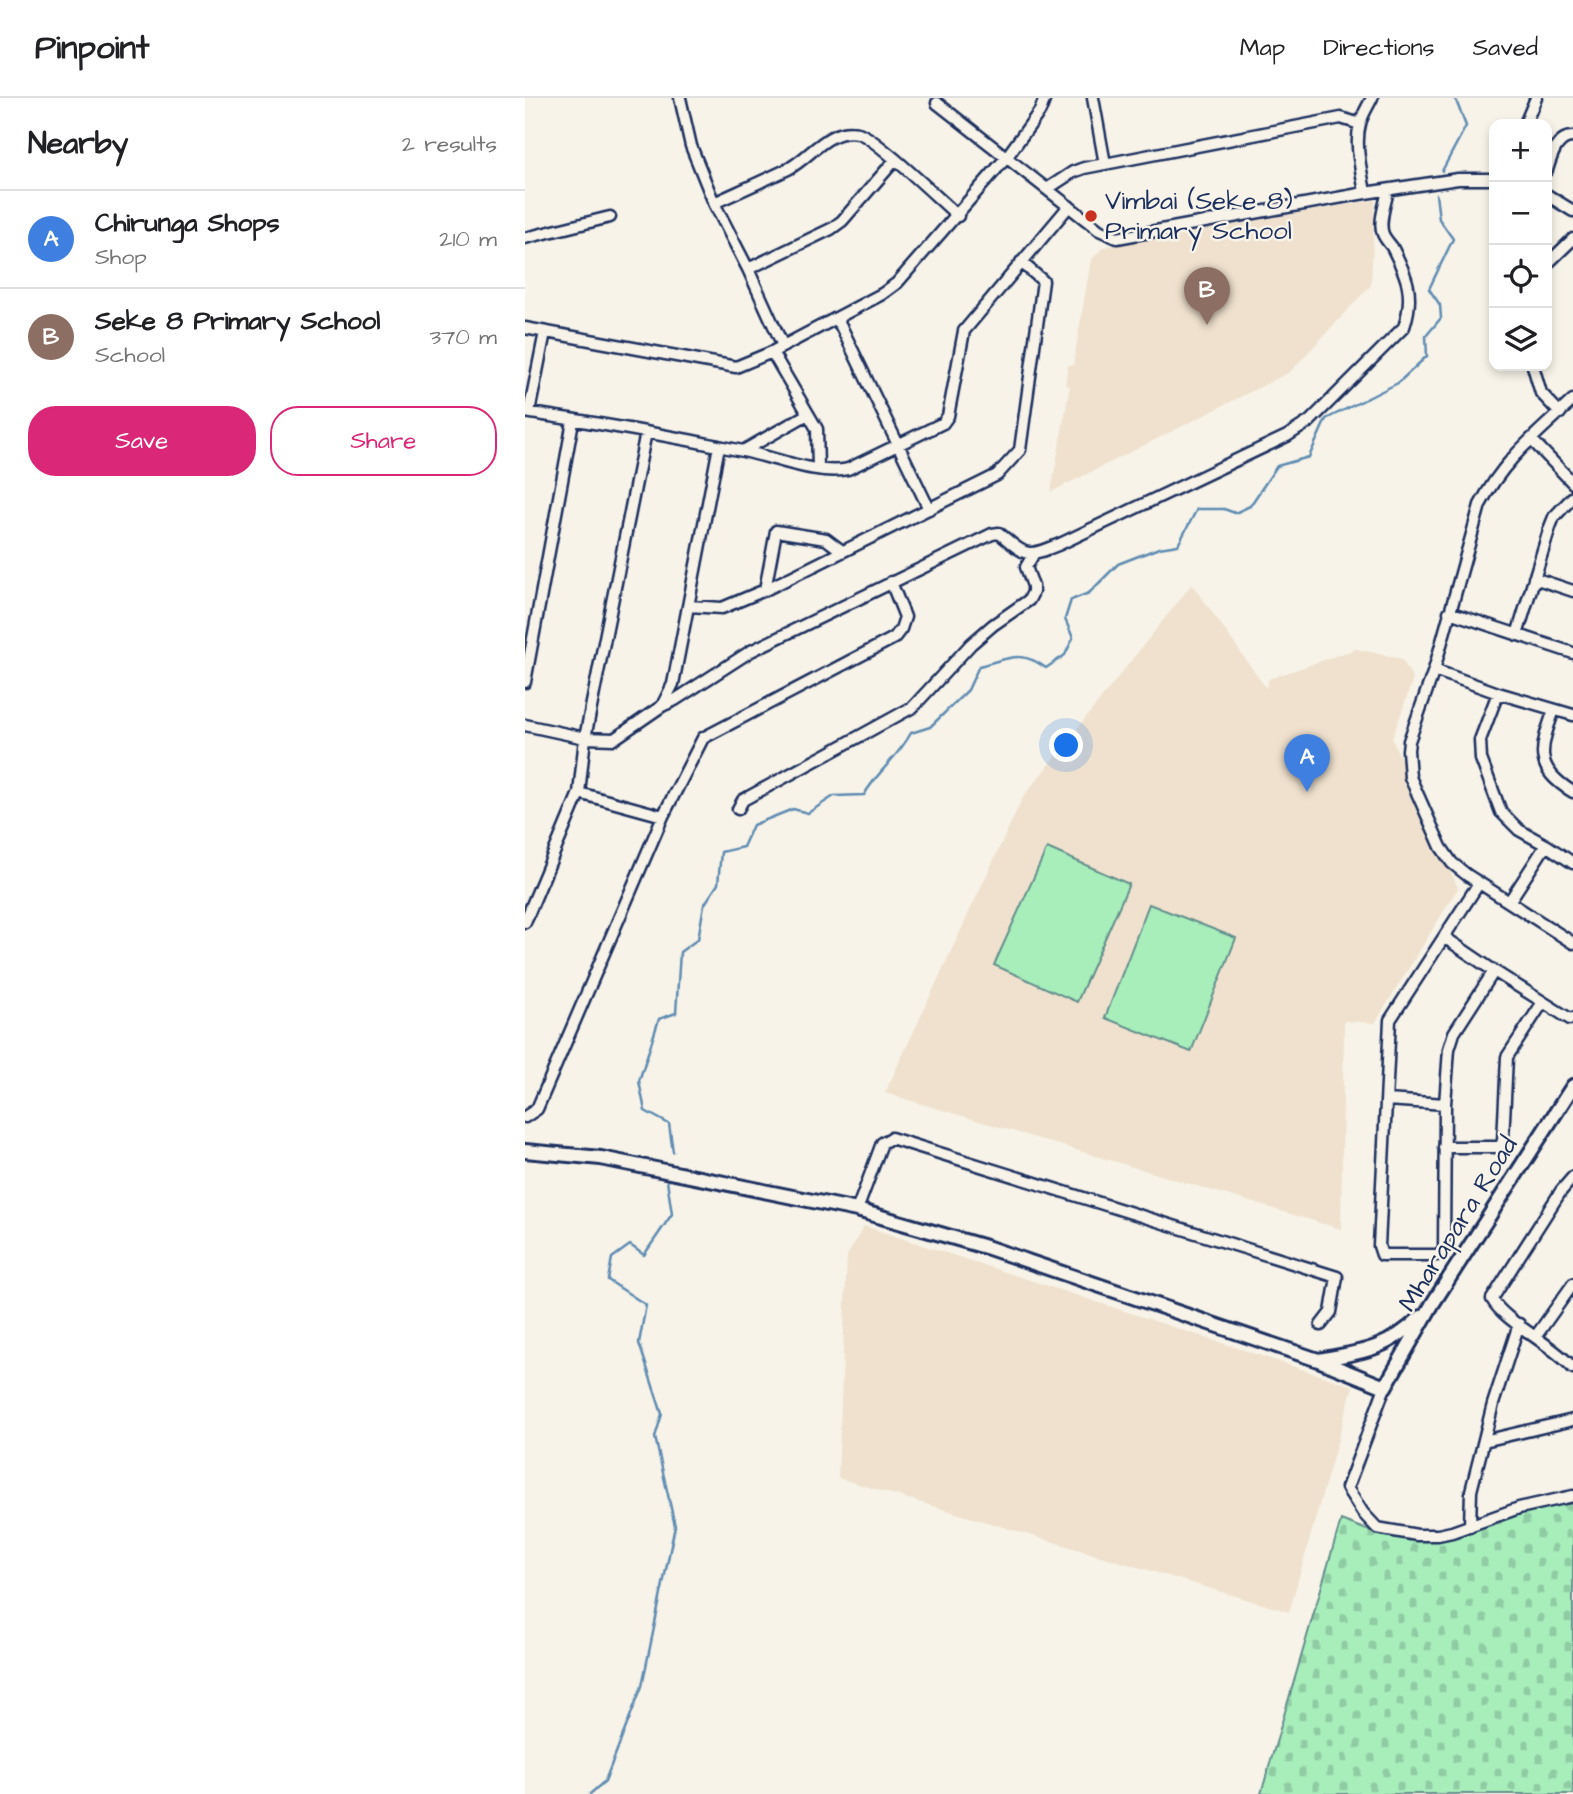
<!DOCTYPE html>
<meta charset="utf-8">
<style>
body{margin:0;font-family:"Architects Daughter",sans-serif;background:#f2f2f2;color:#202124}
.controls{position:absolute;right:21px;top:21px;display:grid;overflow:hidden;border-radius:14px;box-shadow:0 4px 10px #0003}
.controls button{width:63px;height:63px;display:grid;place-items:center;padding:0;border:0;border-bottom:2px solid #e0e0e0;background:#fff;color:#202124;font:35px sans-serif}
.you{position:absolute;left:542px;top:648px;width:24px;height:24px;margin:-18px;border:5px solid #fff;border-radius:50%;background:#1a73e8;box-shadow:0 0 0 10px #1a73e833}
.badge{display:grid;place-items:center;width:46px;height:46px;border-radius:50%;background:#db2777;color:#fff;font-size:23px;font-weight:700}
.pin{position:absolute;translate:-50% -58px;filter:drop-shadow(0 2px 4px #0008)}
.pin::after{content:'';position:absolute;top:37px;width:24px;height:21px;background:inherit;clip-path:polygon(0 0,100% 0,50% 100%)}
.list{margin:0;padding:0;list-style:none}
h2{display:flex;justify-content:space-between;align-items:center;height:91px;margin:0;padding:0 28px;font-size:30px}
h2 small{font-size:23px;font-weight:400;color:#757577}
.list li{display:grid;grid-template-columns:46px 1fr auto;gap:21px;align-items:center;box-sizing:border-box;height:98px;padding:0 28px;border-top:2px solid #e0e0e0}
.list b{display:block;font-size:26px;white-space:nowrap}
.list p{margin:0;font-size:23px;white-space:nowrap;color:#757577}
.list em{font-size:23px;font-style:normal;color:#757577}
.actions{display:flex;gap:14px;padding:21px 28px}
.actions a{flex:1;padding:16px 0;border:2px solid #db2777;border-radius:28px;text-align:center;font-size:24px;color:#db2777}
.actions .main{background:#db2777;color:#fff}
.icon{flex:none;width:38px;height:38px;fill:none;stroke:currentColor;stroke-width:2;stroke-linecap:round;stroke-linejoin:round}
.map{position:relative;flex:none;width:1048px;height:1696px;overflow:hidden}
header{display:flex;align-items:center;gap:42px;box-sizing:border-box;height:98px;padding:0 35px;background:#fff;border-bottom:2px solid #e0e0e0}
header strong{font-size:33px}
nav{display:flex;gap:38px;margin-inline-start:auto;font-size:24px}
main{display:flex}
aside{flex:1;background:#fff}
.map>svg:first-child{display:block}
</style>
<header>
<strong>Pinpoint</strong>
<nav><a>Map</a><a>Directions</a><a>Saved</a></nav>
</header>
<main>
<aside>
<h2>Nearby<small>2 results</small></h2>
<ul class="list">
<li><span class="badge" style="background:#3f7fe0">A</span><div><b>Chirunga Shops</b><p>Shop</p></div><em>210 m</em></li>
<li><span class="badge" style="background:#8d6e63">B</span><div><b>Seke 8 Primary School</b><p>School</p></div><em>370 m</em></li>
</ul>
<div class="actions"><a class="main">Save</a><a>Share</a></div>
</aside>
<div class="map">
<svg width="1048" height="1696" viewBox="0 0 1048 1696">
<defs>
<pattern id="cemetery-stones" width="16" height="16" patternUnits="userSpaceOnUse" patternTransform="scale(1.75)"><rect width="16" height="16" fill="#a8eebb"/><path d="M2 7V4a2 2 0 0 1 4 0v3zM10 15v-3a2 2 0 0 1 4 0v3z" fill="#90cca3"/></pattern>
</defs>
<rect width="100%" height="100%" fill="#f7f3e8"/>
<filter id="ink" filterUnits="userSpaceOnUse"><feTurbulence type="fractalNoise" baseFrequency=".0143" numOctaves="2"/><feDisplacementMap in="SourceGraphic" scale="14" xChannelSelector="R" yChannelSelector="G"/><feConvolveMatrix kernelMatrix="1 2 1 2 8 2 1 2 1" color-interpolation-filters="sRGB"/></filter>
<g filter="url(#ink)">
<path fill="#efe1cd" d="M850,102L846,187L765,274L526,394L545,288L540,287L543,267H548L566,162L579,149Z
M667,486L741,590L744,581L831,551L877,561L888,581L867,641L933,790L850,925L819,923L816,1131L360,995L498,699Z
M339,1128L828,1288L764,1514L313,1380L322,1158Z"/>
<path fill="#a8eebb" stroke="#628e8c" stroke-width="2" d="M522,750L604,786L552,904L469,867Z
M624,806L711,840L666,954L580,920Z"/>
<path fill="url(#cemetery-stones)" stroke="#628e8c" stroke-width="2" d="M1048,1405V1696H736L816,1422L842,1432L909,1440L1027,1407Z"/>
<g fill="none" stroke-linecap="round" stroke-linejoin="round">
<path stroke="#5e8bb2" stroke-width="2.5" d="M917,73L941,28L930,0
M148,1054L144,1026L120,1013L114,983L134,921L151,915L155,854L173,841L179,807L193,786L196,754L218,749L228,727L268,711L283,715L309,698L339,697C353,673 373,659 386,635L405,629L443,592L454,568C483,561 495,551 521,570L540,557L548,540L540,521L546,502L564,495L593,466L634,450L653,447L672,411H699L710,415L725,408L752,368L784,359L801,321L873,285L902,258L901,238L916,220L915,207L904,191L928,141L914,121L911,96
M65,1696L80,1683L117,1588L150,1428L130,1339L137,1316L114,1245L121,1207L83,1182L87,1160L105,1147L119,1157L147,1116L142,1083"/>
<defs>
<path id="minor" d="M155,0L166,48L189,105L223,171L258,248
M568,0L580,66
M412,5L574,132L592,140L840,95L933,81H969
M1000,26L1011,0
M1022,72C1026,59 1032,38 1048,39
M522,91L548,74L559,70L816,20L835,26
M840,95C837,74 829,48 835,26C837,17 843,8 847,0
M1022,97L1048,113
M189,105C213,94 238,83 263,71C286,59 303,29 333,35C349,38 416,103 433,118
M0,140L85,119
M1022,166L1048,141
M223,171L306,131L317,123L370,62
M312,220L404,411
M0,230L211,269L247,254L357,196L372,185L481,60L515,13L520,0
M247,254L292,331L293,370
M1008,268L1016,295L1035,315
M1048,302C1011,337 979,361 955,407L909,572L884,643L883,652L885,679L916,749L927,765L942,777L1048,845
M0,314C73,325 146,338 218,353C248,359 294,378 323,371L418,325L423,318L439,233L544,108
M4,314L20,234
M1006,341L1048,385
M218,353L283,316
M1009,480L1048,493
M240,492L251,433L301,441L317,453
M163,508L197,510L240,492L472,377L495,352L518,183L496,164
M924,514L1048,555
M992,537L1025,429L1029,419L1048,399
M909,572L973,595L955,642L956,661L976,714L994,732L1021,747L984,804
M0,584L48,323
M973,595L1048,617
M137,608L150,602L226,553L467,436L474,435C503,459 500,460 535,446L762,338L785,323L879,229C890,196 882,178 867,149C864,145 860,141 858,136C853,124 861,104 863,92
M1029,612C1015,651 1008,670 1048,694
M0,627L60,640L89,641L137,608L148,586L194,348
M54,695L138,718
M213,711L218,702L388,609L446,546L468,527L504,502L508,494V488L501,469L508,457
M1021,747L1048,765
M0,824L54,695L60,640L121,334
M919,839L969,873L929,935L924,951L920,1006L919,1152L912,1157H857L854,1148L865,922L954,785
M1018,904L1045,921L1048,920
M862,1002L920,1006
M0,1019L12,1011L138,718L178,640L369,540L376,531L380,519L366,484
M919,1049H975L978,1043L982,959L1018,904L969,873
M1048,1079L1036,1093L967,1201C978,1223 1029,1247 1048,1270
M332,1112L357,1045L366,1040L812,1179L806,1214L796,1227
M1011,1238L1048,1186
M860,1289L822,1390L838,1415L852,1430L892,1437H913L927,1434L994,1410L1048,1398
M959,1343L1048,1322
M945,1428L946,1393L968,1306L994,1226"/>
<path id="major" d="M0,1053L76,1060L332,1112L464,1150L793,1262L860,1289L908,1205L1048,988
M793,1262C838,1254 861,1252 896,1219"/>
</defs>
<use href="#minor" stroke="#1b2f5e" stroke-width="15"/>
<use href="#major" stroke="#1b2f5e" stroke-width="18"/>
<use href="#minor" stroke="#f7f3e8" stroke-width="10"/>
<use href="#major" stroke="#f7f3e8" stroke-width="12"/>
</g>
</g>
<circle fill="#c8321e" stroke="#f7f3e8" stroke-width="2.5" cx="566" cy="118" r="7"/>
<g text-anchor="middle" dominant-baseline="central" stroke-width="5" stroke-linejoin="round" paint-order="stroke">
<g font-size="26" fill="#1b2f5e" stroke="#f7f3e8" text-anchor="start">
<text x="580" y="103">Vimbai (Seke 8)<tspan x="580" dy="30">Primary School</tspan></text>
</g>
<g font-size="26" fill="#1b2f5e" stroke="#f7f3e8">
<text transform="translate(933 1126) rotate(-58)">Mharapara Road</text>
</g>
</g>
</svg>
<div class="controls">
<button>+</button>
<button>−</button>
<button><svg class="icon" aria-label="locate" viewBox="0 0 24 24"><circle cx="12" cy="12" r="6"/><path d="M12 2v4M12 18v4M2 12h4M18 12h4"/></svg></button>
<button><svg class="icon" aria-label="layers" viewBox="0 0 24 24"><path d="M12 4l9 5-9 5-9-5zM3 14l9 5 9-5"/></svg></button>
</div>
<div class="you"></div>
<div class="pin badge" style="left:782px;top:694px;background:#3f7fe0">A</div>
<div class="pin badge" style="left:682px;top:227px;background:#8d6e63">B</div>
</div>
</main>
